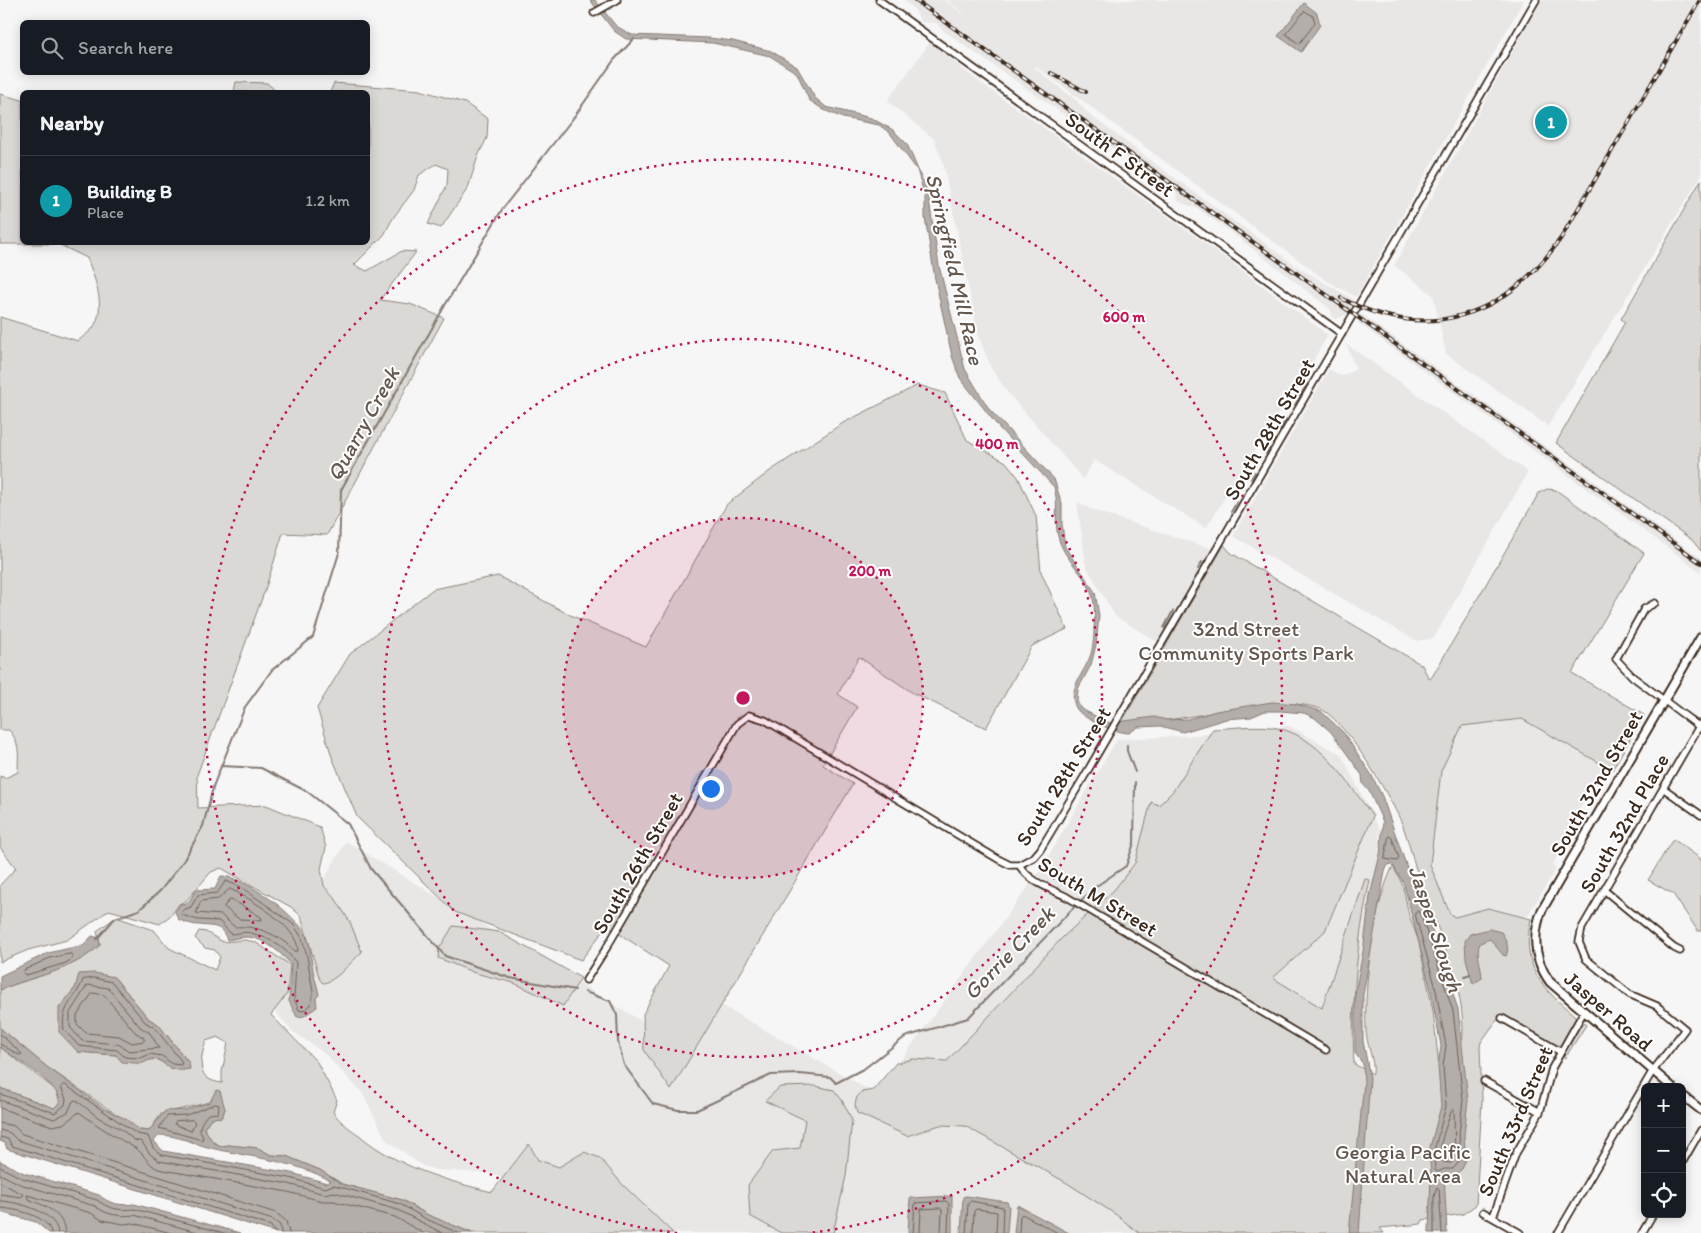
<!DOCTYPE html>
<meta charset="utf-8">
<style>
body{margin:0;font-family:Itim,sans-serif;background:#20242c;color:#f1f3f6}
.controls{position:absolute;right:15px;bottom:15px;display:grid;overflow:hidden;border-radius:8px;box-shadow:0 2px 12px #0003}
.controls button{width:45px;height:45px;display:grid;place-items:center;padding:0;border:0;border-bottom:1px solid #363941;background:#171b24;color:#f1f3f6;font:25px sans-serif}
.you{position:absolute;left:710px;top:788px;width:18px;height:18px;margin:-12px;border:4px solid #fff;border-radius:50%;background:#1a73e8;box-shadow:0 0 0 8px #1a73e833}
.badge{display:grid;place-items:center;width:32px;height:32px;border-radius:50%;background:#1a73e8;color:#fff;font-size:16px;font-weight:700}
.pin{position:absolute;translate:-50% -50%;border:2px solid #fff;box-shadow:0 1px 5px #0006}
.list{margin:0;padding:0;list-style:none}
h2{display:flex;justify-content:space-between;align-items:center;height:65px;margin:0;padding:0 20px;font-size:21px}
h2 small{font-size:16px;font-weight:400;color:#9ea1a6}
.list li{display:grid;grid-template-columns:32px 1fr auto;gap:15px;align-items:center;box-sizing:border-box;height:90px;padding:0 20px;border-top:1px solid #363941}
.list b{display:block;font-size:19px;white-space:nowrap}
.list p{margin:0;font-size:16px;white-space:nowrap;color:#9ea1a6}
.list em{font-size:16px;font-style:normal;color:#9ea1a6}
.icon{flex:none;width:28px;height:28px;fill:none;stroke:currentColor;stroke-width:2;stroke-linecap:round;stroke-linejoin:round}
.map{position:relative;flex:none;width:1701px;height:1233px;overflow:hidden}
.search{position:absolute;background:#171b24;box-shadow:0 2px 12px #0003;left:20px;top:20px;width:350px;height:55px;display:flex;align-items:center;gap:12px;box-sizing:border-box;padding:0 18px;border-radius:8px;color:#9ea1a6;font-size:19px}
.panel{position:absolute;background:#171b24;box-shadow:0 2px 12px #0003;left:20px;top:90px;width:350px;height:155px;border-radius:8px}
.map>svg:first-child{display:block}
</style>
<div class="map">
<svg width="1701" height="1233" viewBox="0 0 1701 1233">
<rect width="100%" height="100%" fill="#f7f6f6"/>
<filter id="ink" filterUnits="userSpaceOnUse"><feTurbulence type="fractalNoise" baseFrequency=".02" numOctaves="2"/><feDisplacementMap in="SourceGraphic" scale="10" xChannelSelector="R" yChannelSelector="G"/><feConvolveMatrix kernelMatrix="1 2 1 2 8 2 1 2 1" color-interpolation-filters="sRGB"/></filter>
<g filter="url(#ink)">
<path fill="#e9e7e6" d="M904,0H944L968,17L947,0H1524L1356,297L1327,281L1035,66V68L1077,101L1090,115L1164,170L1301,269L1353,299L1352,306L1346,315L1336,319L1333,317L1330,309L1232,233L1198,209L1179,202L1176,197L1177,193L945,32L936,23L921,22L914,9Z
M1541,0H1701V176L1548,426L1446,354L1433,295L1394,265Z
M930,42L970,75L1216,251L1328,335L1298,387L1295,386L1206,528L1094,460L1083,479L1007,392L991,368L978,335L943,162L934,139L887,101Z
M1361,314L1701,558V572L1358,323Z
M1346,344L1528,472L1434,638L1417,641L1233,536L1329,369L1342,376L1356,369Z
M1547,489L1556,490L1644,553L1572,673L1644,715L1614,768L1607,778H1598L1559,845L1562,847L1552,866L1556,869L1527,917L1488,908L1455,917L1450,914L1430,865L1441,771L1539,493Z
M1077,502L1093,510L1212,549L1159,643L1115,616L1086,566Z
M1289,726L1341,754L1380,830L1378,861L1350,1062L1338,1192L1341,1216L1331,1218L1314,1233H568L508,1181L494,1174L436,1170L423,1166L386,1140L363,1094L325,1054L291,1030L259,993L346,841L651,1027L676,979L876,1094L1039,872L1117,739L1183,736Z"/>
<path fill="#dbd9d6" stroke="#8b827a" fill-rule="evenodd" d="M236,82L267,83L277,92H234Z
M334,83L420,90L465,103L488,119L487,138L478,156L468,188L441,228L428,224L447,185L448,169L436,164L419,175L414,190L393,218L384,235L354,265L367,271L402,251L416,252L380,300L410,304L444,318L327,535L283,533L265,590L197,775L198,808L266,805L320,827L326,847L321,869L324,886L335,898L350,922L362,952C353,960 334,983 323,983L320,980L301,916L291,907L221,868L211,872L186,901L179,904L172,914L160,924L109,910L67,940L28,950L0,962V885L16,868L0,847V776L5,778L18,772C18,755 21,744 9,730H0V317L78,341C82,337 89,333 93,328C107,307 95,279 87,258L58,244H0V94L22,100V242H368V92H330Z
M1701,180V551L1692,540L1556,443L1625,322L1621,319Z
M918,385L945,393L967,440L1006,462L1018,477L1036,516L1041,572L1067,629L1032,646L986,728L913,693L859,657L838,694L857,707L823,765L853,784L671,1090L644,1050L643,1014L669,966L607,926L581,960L455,912L357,817L332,757L317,708L350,654L433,589L498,576L568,614L646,647L727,504L770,471L843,423Z
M1547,489L1556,490L1644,553L1572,673L1644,715L1612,770L1522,719L1462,726L1441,771L1430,865L1450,914L1455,917L1488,908L1531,919C1519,973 1549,994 1586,1025L1565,1058L1497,1020L1481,1042L1480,1047L1482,1100L1476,1205L1463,1214L1423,1220L1421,1224L1380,1228L1384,1233H1139L1115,1214L1067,1183L965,1126L940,1125L907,1136L857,1113L855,1104L857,1097L862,1092L873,1090L896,1063L913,1059L947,1061L1062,938L1114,890L1135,863L1151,802L1159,805L1173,791L1213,729C1231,728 1252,725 1271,727C1319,733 1346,781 1373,816L1325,931L1273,978L1322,1008L1365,879L1370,880C1357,940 1351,1004 1354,1064L1373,1074C1375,1060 1366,1044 1366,1029C1364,985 1373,906 1393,866L1403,886L1409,915L1419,942L1433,1011L1441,1084C1452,1066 1464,1051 1463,1029C1462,979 1438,931 1421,884C1414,865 1410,845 1403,826C1393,801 1343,715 1318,708C1280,697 1242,709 1205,714C1176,719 1147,723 1119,727L1224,545L1231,553L1422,665L1429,679L1432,677L1539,493Z
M1673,839L1701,859V931H1698L1673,894L1648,880Z
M116,917L154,930L169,948L215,970L220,957L215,950L205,948L195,938L199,931L206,932L223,942L245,940L255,942L290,965L287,994L271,1015L317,1062L337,1100L333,1112C340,1122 349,1128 359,1135C397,1167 444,1180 492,1192L529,1144L538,1160L559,1167L584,1152L600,1158L623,1185L673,1233H472L428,1215L402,1200L342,1184L320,1170L286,1156L271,1155L258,1148L228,1145L221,1146L213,1142L204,1128L211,1118L222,1117L225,1109L216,1091L210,1102L161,1114L149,1131L139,1130L47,1067L0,1028V990C35,975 72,972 100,944L97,931ZM114,977L149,1019L158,1024L189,1063L169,1069C160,1059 154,1057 142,1063L116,1055L78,1052L59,1008L75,988ZM218,1037L228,1043L222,1072V1083C195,1080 200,1060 206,1041Z
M453,926L499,932L581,978L563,1006L514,983L475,973L438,958L439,949Z
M0,1047L56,1090L60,1104L54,1108L0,1088Z
M815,1086L834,1090L842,1100L852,1120L846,1176L833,1233H781L750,1216L748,1185L773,1151L800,1148L805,1120L765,1101L780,1087Z"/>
<path fill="#b4aeaa" stroke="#847972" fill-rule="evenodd" d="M590,0H595L616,26L632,35L709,38L733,41L771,51L797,67L815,98L826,107L871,118L893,130L907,144L928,193L939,266L965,369L989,409L1054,479L1062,504V524L1065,547L1095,592L1099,616L1096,645L1091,665L1078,689L1077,701L1081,709L1110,723L1154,717L1167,720L1188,719L1216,711L1272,702L1296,704L1321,711L1343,732L1371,774L1382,796L1412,882L1427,916L1458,1009L1468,1100L1464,1135L1466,1160L1462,1169L1454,1175L1444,1174L1447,1233H1429V1231L1431,1173L1429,1151L1441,1106L1438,1066L1441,1046L1430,987L1404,884L1392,864L1388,865L1385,871L1363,995V1041L1370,1078L1359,1233H1349L1364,1082L1363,1064L1355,1053V993L1363,952L1370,896L1380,854L1383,822L1369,791L1363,784L1362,775L1347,754L1331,732L1315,718L1304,713L1280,711H1265L1251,717L1226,719L1183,732L1160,726L1138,727L1129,733C1117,733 1083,720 1076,708C1067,690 1083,674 1089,659C1093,650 1094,638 1094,629C1095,618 1095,604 1092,595C1086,573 1063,560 1058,536C1054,520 1059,503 1054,487L1000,429L960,378L952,356L935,279L925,217V197L917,170L890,133L879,125L843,118L824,110L809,100L797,73L770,56L713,43L626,39L614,31Z
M1304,3L1317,13L1320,25L1301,52L1278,36Z
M221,876C243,875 300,917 307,938C311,946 310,955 312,964C313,974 317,984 319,995L316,998L317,1007L304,1016L297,1017L289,1001L291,964C281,953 264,938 247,937C241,937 234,939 227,940C221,924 214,927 199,925C192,925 186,922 179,920L175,912L180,904L188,903L196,890L215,889Z
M1489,929L1501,932C1506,939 1510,948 1506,956L1503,955L1490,939L1480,943C1475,954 1482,966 1482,978L1473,984L1466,959L1465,941L1470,934Z
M92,936L99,938L100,945C72,972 35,975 0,990V976L48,953L84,945Z
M94,973L114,977L149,1019L158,1024L189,1063L190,1069C166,1074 171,1062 154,1059C148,1059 147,1062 143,1063C137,1064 128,1062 122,1062L116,1055L78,1052L59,1032V1008L75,988L79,974Z
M0,1028L47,1067L105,1109L126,1119L139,1130L149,1131L165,1111L185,1110L210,1102L216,1090L220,1091L225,1109L222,1117L211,1118L204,1128L213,1142L221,1146L228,1145L258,1148L271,1155L286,1156L320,1170L342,1184L402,1200L428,1215L472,1233H277L7,1149L5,1143L0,1141V1088L54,1108L61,1101C54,1080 18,1061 0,1047ZM159,1135C178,1135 197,1145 215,1149C255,1158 295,1161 331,1181L327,1183L291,1173L163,1151L154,1141Z
M0,1161L24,1173L99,1195C109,1204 121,1206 134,1204L240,1233H49L36,1222L0,1212Z
M952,1196V1233H908L910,1198Z
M966,1196L1007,1202L1009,1206L1007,1233H961L963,1197Z
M1017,1205L1069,1233H1014Z"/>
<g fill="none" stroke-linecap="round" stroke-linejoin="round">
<path stroke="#6b5f56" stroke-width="1" d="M1305,11L1313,16L1315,23L1299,44L1286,34Z
M1389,836L1392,838L1399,858L1397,861L1385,859Z
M226,881L241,887L293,924L302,938L307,956L313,992L311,1005L303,1011L299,1010L294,999L296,963C287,948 268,937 251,933C245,931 237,934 231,934L219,921L198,920L182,915L183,910L191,907L198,895L217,893Z
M230,889C250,898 299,927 298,951H295C278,935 258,925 235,927L221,915L196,913L201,901L218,899Z
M231,899L261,917L262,920L239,919L224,907Z
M1418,911L1422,918L1453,1011L1463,1100L1459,1134L1461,1159L1453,1169H1444L1438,1172L1435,1170L1434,1151L1446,1106L1443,1066L1446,1046L1435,985L1415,914Z
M71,954L73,958L66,963L26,975L23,973L24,970L50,958Z
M94,978L112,982L145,1022L155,1028L182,1062L181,1065L172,1064L162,1056L150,1054L141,1058L125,1057L117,1050L79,1046L64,1030C60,1006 75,1001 83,980Z
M88,985L108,988L140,1027L150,1033L159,1048L129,1051L118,1044L82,1041L70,1027V1013Z
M93,993L104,995L135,1032L144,1038V1041L132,1043L119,1036L86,1033L77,1024V1016Z
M0,1034L22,1054L19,1055L0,1044
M0,1094L55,1113L65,1105L66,1099L61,1087L64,1084L137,1134L148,1136L153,1148L162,1155L290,1178L325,1188L334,1185L400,1204L426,1219L458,1233
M0,1100L54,1119L68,1112L73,1101L76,1100L99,1118L121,1129L134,1140L142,1142L149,1153L159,1161L289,1184L324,1194L334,1192L398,1210L442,1233
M215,1104L219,1105L218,1113L208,1114C201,1122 197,1129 203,1137L202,1140L159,1128L167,1116L186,1115Z
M0,1108L52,1126L63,1124L79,1112C97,1126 116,1137 135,1148C144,1153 147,1164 158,1169L288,1192L322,1201H333L395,1217L423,1233
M1454,1110L1455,1157L1451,1163L1443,1162C1435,1150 1447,1125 1451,1112Z
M193,1120L195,1122L191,1131L174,1124L176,1121Z
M0,1123L14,1126L22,1134L276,1213L286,1221L289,1233
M0,1130L10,1133L17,1140L273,1220L280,1225L281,1233
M0,1137L8,1139L12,1146L271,1226L275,1233
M0,1167L22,1178L97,1200C108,1209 121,1211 134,1209L224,1233
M0,1174L20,1184L95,1206C106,1215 120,1217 134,1215L201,1233
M0,1182L24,1195L21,1197L0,1194
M0,1201C18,1202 56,1211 58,1233
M0,1208C15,1209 49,1215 51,1233
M65,1233C64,1213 44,1205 28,1199L27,1195L91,1213L102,1220L124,1224L133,1223L171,1233
M913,1233L915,1203L946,1201L949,1204L948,1233
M920,1233L921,1209L940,1208L942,1210L941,1233
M966,1233L968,1204L970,1201L1003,1207L1002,1233
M973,1233L974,1211L976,1209L997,1212L996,1233
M1019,1233L1020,1216L1022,1214L1058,1233
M1434,1233V1196L1437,1187L1439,1189L1442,1233"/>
<path stroke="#847972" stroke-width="2" d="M1295,405L1307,384
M1279,432L1286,419
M1266,454L1269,448
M1251,479L1255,472
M1231,512L1237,502
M1198,569L1202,562
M1164,628L1173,611
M1127,745V751L1135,772
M221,766L261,768L308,792L348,824L371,869L445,956L510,978L575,990
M97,939L115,918L139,910L161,890L184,860L203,826L214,784L245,707L272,670L313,637L339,553L341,490L365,447L444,307L503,208L574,117L614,60L634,39
M1465,976L1470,974
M1448,981L1453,980
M585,992L610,1001L617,1015L618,1042L624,1065L653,1104L678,1110H697L771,1075L800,1074L830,1077L836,1083L865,1068L905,1037L968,1018L1078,903L1098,885L1126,866L1134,843L1135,782"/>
<defs>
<path id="minor" d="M879,0L1342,334
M594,13L617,0
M1655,603L1644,609L1616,659L1633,677L1701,728
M1663,788L1701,815
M1019,865L1034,857L1040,850L1084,777L1536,0
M1604,890L1674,948L1680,951
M586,980L607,947L737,724L749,715L765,720L998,859L1010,865H1019C1030,882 1049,888 1067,897L1326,1050
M1502,1018L1561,1052
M1484,1081L1540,1112
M1682,1163L1701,1130
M1483,1212L1520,1233
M1493,1217L1516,1153L1540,1112L1552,1068L1583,1013
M1558,1233L1652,1072L1685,1029L1657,1006L1629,994L1586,959L1579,942L1582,928L1701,723
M1642,1233L1653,1214"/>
<path id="tertiary" d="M1672,1087L1550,982C1534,960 1532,935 1542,910L1701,637
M1682,1095L1701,1110"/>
</defs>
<use href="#minor" stroke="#3b2a1e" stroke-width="9"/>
<use href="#tertiary" stroke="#3b2a1e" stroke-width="11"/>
<use href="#minor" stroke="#fff" stroke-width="5.5"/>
<use href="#tertiary" stroke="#fff" stroke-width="7"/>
<defs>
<path id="rail" d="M915,0L1701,563
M1051,73L1086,92
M1341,298C1428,344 1506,317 1561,238L1700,0"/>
</defs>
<use href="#rail" stroke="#3b2a1e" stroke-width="4"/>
<use href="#rail" stroke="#fff" stroke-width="2" stroke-dasharray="5.5" stroke-linecap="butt"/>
</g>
</g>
<circle cx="743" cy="698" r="180" fill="#c2185b" fill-opacity=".12"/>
<g fill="none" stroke="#c2185b" stroke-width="2.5" stroke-dasharray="2.5 5">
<circle cx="743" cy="698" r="180"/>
<circle cx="743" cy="698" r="359"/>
<path d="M677 1233A539 539 0 1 1 809 1233"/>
</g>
<g text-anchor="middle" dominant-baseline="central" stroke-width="4" stroke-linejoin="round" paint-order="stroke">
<g font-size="21" fill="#3b2a1e" stroke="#fff">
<text transform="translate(1120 154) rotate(36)">South F Street</text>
<text transform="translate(1269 429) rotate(-60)">South 28th Street</text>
<text transform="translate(1063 776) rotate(-58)">South 28th Street</text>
<text transform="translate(1596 783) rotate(-60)">South 32nd Street</text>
<text transform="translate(1624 823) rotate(-60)">South 32nd Place</text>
<text transform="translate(637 863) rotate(-60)">South 26th Street</text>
<text transform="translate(1098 896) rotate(31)">South M Street</text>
<text transform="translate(1609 1011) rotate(41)">Jasper Road</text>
<text transform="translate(1515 1121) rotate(-67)">South 33rd Street</text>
</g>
<g font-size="21" fill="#63564c" stroke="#fff">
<text x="1246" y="628">32nd Street<tspan x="1246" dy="24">Community Sports Park</tspan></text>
<text x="1403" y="1151">Georgia Pacific<tspan x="1403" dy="24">Natural Area</tspan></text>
</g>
<g font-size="22" font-style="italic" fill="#65584f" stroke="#fff">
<text transform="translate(955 269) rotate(77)">Springfield Mill Race</text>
<text transform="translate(363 424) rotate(-61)">Quarry Creek</text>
<text transform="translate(1436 929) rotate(72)">Jasper Slough</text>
<text transform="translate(1009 953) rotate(-46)">Gorrie Creek</text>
</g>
</g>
<circle cx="743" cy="698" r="8" fill="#c2185b" stroke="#fff" stroke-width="2.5"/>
<g font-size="15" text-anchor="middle" font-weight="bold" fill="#c2185b" stroke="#fff" stroke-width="4" stroke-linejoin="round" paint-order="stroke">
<text x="1124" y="322">600 m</text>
<text x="997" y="449">400 m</text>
<text x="870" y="576">200 m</text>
</g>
</svg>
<div class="controls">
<button>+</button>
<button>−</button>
<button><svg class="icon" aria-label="locate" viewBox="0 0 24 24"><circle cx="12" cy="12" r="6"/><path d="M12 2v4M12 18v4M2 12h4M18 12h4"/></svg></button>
</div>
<div class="you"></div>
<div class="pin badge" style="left:1551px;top:122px;background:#0f9aa8">1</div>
<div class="search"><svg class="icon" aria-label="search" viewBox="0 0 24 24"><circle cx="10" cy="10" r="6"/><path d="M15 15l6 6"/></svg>Search here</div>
<section class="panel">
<h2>Nearby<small></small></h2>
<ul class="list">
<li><span class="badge" style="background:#0f9aa8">1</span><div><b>Building B</b><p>Place</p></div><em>1.2 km</em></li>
</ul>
</section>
</div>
